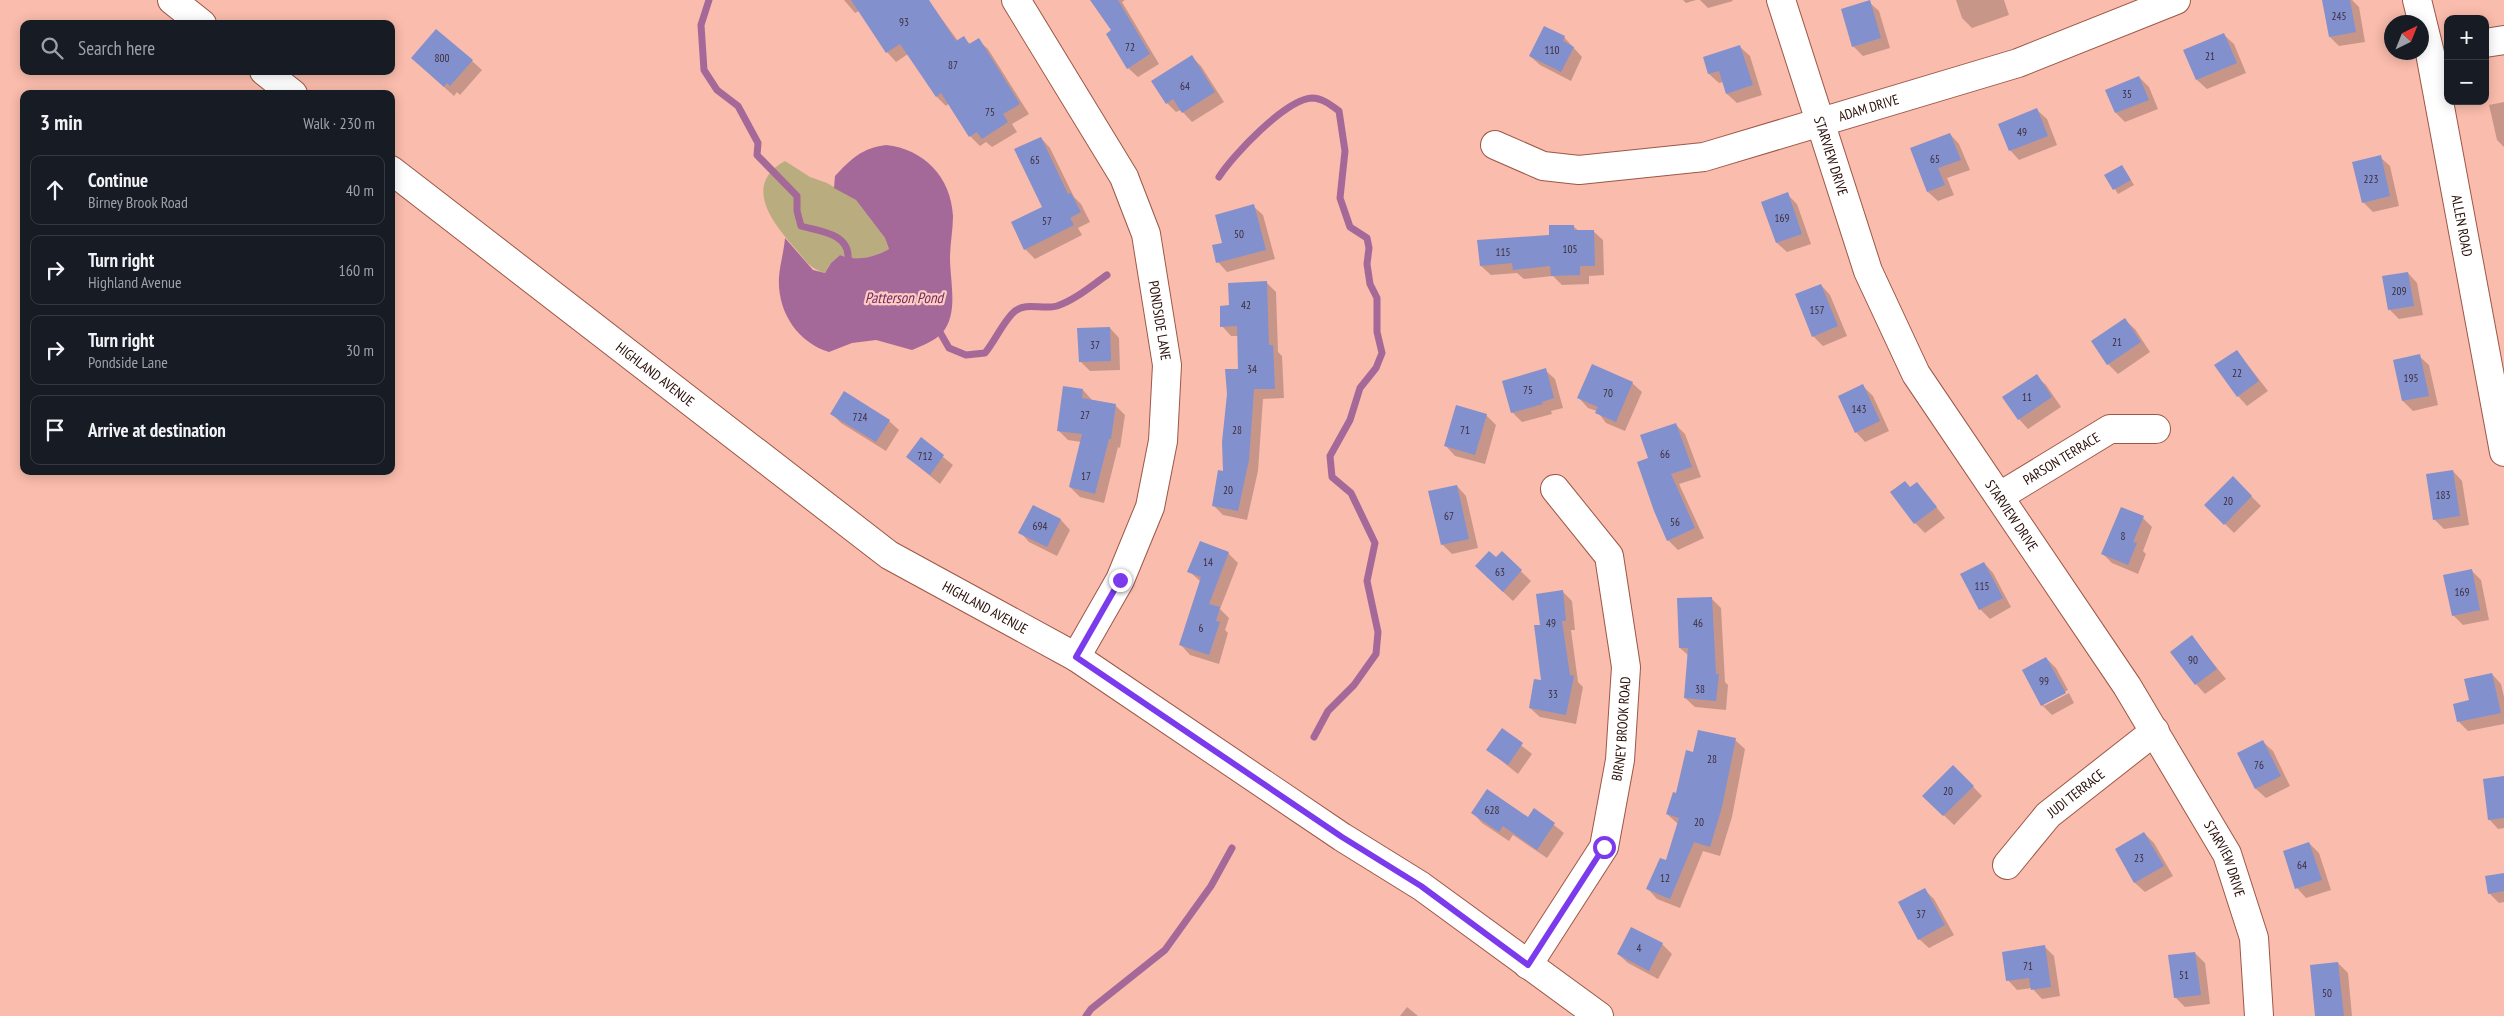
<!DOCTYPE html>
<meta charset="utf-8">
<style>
body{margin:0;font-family:"PT Sans Narrow",sans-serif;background:#242831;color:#f1f3f6}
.controls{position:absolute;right:15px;top:15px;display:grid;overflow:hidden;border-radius:10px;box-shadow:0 2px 12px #0003}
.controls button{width:45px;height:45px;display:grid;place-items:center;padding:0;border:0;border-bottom:1px solid #363941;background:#171b24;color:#f1f3f6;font:25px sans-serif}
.compass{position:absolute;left:2384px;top:15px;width:45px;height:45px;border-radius:50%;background:#171b24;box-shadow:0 2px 12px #0003;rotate:43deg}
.stop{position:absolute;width:15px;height:15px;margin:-11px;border:4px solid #7c3aed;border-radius:50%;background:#fff}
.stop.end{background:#7c3aed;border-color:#fff;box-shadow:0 1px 5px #0008}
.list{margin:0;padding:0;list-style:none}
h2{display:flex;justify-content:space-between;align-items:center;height:65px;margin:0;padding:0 20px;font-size:21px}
h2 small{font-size:16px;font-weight:400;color:#9ea1a6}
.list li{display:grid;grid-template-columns:32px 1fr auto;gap:15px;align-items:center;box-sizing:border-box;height:70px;margin:0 10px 10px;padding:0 10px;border:1px solid #363941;border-radius:10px}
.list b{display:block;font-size:19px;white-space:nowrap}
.list p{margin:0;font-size:16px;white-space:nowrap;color:#9ea1a6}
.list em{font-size:16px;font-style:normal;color:#9ea1a6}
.icon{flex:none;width:28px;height:28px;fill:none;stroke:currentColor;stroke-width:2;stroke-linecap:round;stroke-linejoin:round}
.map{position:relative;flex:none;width:2504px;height:1016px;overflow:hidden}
.search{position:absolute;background:#171b24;box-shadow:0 2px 12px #0003;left:20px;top:20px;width:375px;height:55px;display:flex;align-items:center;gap:12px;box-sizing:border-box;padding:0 18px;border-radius:10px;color:#9ea1a6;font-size:19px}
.panel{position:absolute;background:#171b24;box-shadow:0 2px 12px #0003;left:20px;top:90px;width:375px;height:385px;border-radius:10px}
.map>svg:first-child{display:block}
</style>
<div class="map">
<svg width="2504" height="1016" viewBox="0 0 2504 1016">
<rect width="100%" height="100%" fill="#fabcac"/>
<path fill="#b9ad7f" d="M785,161L810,177L827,183L856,200L885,238L889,249C875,257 856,262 840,255L831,263L825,273C808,268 805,259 794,247C771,221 743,184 785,161Z"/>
<path fill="#a56999" d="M886,145C924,149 951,177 953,216C953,230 950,244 950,258C950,281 959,314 942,333C935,341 921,346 912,350L876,340L852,343L829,352C797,342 777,311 779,277C780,264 784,251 785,238L813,270L825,273L831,263L840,255C856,262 875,257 889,249L885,238L856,200L834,188L835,176C851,159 862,148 886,145Z"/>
<path fill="#0003" d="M844,0H928L958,41L964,38L971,45L978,40L988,49L1029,114L1012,124L1017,132L992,147L986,142L980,146L970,136L949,103L946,106L936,96L908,54L896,62L887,52L859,11L855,13Z
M1092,0H1125L1122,2L1159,64L1138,77L1128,68L1113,31Z
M1683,0H1696L1686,3Z
M1700,0H1732L1733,1L1708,8Z
M1956,0H2004L2009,15L1972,28L1962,18Z
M2333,0H2352L2359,7L2365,42L2339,46L2330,37Z
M1869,2L1879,11L1890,48L1863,56L1853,46Z
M2224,35L2234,44L2246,73L2207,89L2197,80Z
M1564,37L1582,57L1571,81L1540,65L1530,56Z
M1740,47L1750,56L1762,95L1737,103L1727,94L1724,82L1719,83L1709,74L1705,58Z
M1192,57L1201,66L1224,102L1192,122L1181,110L1176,112L1167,103Z
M412,58L472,61L482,70L460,95L457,92L454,96Z
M2139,77L2149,87L2158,109L2125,122L2116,113Z
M2504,102V147L2497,140L2489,105Z
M2037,110L2047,119L2057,145L2019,160L2010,150Z
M1950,134L1959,144L1970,170L1947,178L1954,195L1938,201L1928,192L1911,149Z
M1041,138L1050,148L1074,197L1081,204L1090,222L1078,228L1082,235L1035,259L1025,249L1043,208Z
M2380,157L2390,166L2399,206L2373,212L2363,202Z
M2122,166L2134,185L2118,194L2106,175Z
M1787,194L1797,204L1811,244L1787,252L1777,243L1763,202Z
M1253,206L1263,215L1275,259L1227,272L1218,262L1224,244Z
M1573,226L1579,231H1593L1603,240L1604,275L1589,276V284L1562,285L1553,276L1524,279L1517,273L1491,275L1481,266Z
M2408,273L2417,283L2423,315L2399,319L2390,310Z
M1266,282L1276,292L1278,352L1282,356L1284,398L1263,399L1258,471L1247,520L1223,515L1214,506L1224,472L1240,370L1239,336H1231L1222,326L1230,306Z
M1821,285L1830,295L1847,336L1823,346L1813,336Z
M2125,320L2135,329L2150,352L2118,374L2108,364Z
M1110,328L1119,338L1120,370L1090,371L1080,361Z
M2237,351L2268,391L2247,406L2238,396Z
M2419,356L2429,365L2438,405L2413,411L2403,401L2395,361Z
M1545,370L1555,379L1563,408L1551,411L1552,414L1522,422L1512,412Z
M2036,376L2046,385L2061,407L2028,429L2019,419Z
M1632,383L1642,392L1625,431L1606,423L1597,411L1588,408L1579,398Z
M1863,386L1873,396L1889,431L1865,442L1856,432Z
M1083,390L1092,400L1115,405L1125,415L1120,448L1118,447L1104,503L1080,497L1070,487L1081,442L1068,440L1058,430Z
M832,414L889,421L899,430L886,451L841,423Z
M1486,415L1496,425L1485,464L1455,456L1446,446Z
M1676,425L1685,434L1701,477L1679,484L1704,538L1678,550L1668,540L1650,459Z
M921,439L953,465L940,484L907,457Z
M2453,471L2462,481L2469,525L2444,529L2434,519Z
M2233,478L2261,506L2234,533L2206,505Z
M1917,483L1945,518L1925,533L1915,523L1910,488Z
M1457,486L1466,496L1478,548L1452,554L1442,544Z
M1033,506L1061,520L1070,530L1057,556L1029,542L1020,532Z
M2143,518L2152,527L2143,551L2146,554L2138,574L2112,563L2103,554Z
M1228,553L1238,563L1220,609L1229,618L1225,630L1228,633L1219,664L1190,655L1181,645L1201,582L1189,571Z
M1502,553L1531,581L1513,601L1486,576Z
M1984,563L1993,573L2011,607L1990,619L1980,609Z
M2471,570L2481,580L2489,620L2463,625L2453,615Z
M1562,591L1572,601L1575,630H1571L1578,682L1583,687L1576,724L1540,717L1530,708L1542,681L1541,626Z
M1711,598L1721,608L1725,682L1728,685L1726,710L1695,707L1685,698L1689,656L1680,648Z
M2192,637L2226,679L2205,694L2196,684Z
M2046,658L2056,668L2068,690L2044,703V706L2069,693L2074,703L2052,715L2042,705Z
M2492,674L2501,684L2504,697V724L2468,731L2459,722L2455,704L2471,701Z
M1502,730L1532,754L1518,774L1488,750Z
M1735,740L1745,749L1732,817L1720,856L1703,851L1680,908L1657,899L1648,889L1667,862L1678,824L1667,814L1694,753Z
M2263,742L2273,751L2290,786L2266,798L2256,789L2239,754Z
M1953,766L1982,796L1954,825L1924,796Z
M2504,777V828L2498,829L2489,819Z
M1535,810L1564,833L1547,858L1513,835L1509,841L1482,823L1473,813L1529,818Z
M2144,833L2154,843L2173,876L2145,892L2135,883L2116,849Z
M2309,843L2319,853L2331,890L2306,898L2297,888Z
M2504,874V902L2499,903L2489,893Z
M1924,889L1934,899L1954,935L1929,948L1919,939Z
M1662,944L1672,954L1658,979L1628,963L1618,954Z
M2044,946L2054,956L2060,996L2042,999L2032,988L2017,990L2008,980Z
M2195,953L2205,963L2210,1004L2185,1007L2175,997Z
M2338,963L2348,973L2352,1016H2316Z
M1407,1007L1418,1016H1400Z"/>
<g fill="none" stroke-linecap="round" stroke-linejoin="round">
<path stroke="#a56999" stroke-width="7" d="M709,0L701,25L704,70L717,90L738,106L758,143L757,155L797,196V211L801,226C818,231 850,233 848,259L855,264
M1219,177C1232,156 1286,99 1312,98C1322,98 1331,105 1339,111L1345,151L1340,198L1350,227L1367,238L1369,248L1367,264L1370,284L1377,298V332L1382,353L1376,368L1360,388L1350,420L1330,456L1332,477L1351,493L1375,543L1367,581L1378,632L1376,654L1354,685L1328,711L1314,737
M937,327L949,348L966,355L985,353C995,341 1004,320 1015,311C1026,302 1043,310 1057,306C1075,300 1091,286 1107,275
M1086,1016L1091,1009L1165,950L1211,886L1232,848"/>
</g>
<path fill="#8290ce" d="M851,0H929L956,41L964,36L969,44L979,38L1020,104L1003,114L1008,122L982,139L977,132L969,137L941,93L936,97L900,44L886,53Z
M1090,0H1118L1150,54L1127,69L1106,34L1111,30Z
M1870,0L1881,38L1852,47L1841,9Z
M2322,0H2350L2356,32L2329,37Z
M1544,26L1565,36L1563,41L1574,47L1561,72L1529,56Z
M436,29L473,60L450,86L447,83L444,87L411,58Z
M2224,33L2237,63L2196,80L2183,50Z
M1740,45L1753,85L1726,94L1719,71L1708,74L1703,57Z
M1192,55L1215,92L1182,113L1173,99L1166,104L1151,81Z
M2139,76L2149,100L2115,113L2105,90Z
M2037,108L2048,136L2009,151L1998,124Z
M1950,133L1961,160L1938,168L1945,185L1927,192L1910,148Z
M1041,137L1068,194L1071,193L1081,212L1070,218L1074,225L1024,250L1011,222L1042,207L1014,149Z
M2381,155L2390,196L2362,203L2352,162Z
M2122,165L2131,180L2113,190L2104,175Z
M1788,192L1802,234L1776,243L1761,202Z
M1254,204L1266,250L1216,263L1212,245L1222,243L1215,215Z
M1549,225H1574V230H1594L1595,266H1580V275L1551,276L1550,266L1513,270L1512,263L1480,266L1477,240L1549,235Z
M2408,272L2414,306L2388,310L2382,276Z
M1267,281L1269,345H1273L1275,389H1254L1249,460L1238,511L1212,506L1218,470L1223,471L1222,442L1227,394L1225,369H1238L1237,326L1220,327V306L1229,305L1228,283Z
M1821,284L1838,326L1812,337L1795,294Z
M2125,318L2141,342L2107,365L2091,341Z
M1110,327L1111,361L1079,362L1077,328Z
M2237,350L2259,381L2237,397L2214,365Z
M2420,354L2429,396L2402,401L2393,360Z
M1592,364L1633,382L1616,422L1595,413L1598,407L1577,398Z
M1546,368L1554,398L1542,402L1543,404L1511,413L1502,381Z
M2037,374L2052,397L2018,420L2002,397Z
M1863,384L1880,421L1855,433L1838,396Z
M1063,386L1083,389L1082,398L1116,404L1111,439H1109L1095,494L1069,487L1082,434L1057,431Z
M844,391L890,420L876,442L830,414Z
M1456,405L1487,414L1475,455L1444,446Z
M1676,423L1692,467L1671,474L1695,528L1667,541L1654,511L1637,462L1648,458L1640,435Z
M921,437L944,455L930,475L906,457Z
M2453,470L2460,516L2433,520L2426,474Z
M2233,476L2252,496L2224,525L2204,505Z
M1905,481L1910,487L1917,482L1937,507L1914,524L1890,492Z
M1457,485L1469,539L1441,545L1428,491Z
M1033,505L1061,519L1047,547L1018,533Z
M2121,507L2144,516L2133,542L2137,543L2128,565L2101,554Z
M1200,541L1229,552L1209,604L1220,607L1216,621L1220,622L1209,655L1179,645L1201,577L1187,572Z
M1489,551L1496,557L1502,551L1522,570L1503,592L1475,566Z
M1984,562L2003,598L1979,610L1960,574Z
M2472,569L2480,610L2452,616L2443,575Z
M1563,590L1566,621H1562L1570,675L1574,676L1566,715L1529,708L1534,679L1541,680L1534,625H1540L1536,594Z
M1712,597L1716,674H1719L1716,701L1684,698L1688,648H1679L1677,598Z
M2192,635L2217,669L2195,685L2170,652Z
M2046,657L2066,693L2041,706L2022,670Z
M2492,673L2501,713L2457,722L2453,704L2469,700L2464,679Z
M1502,728L1523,743L1508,765L1486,750Z
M1698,730L1736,738L1722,807L1710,847L1694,842L1670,899L1646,889L1660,858L1666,860L1679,818L1666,814L1673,792L1676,793L1686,750L1693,752Z
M2263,740L2281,776L2255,789L2237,753Z
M1953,765L1974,786L1943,816L1922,796Z
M2504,776V818L2488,820L2483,779Z
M1487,789L1528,817L1534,808L1555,823L1537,850L1503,826L1499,832L1471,813Z
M2144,832L2164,866L2134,883L2115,849Z
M2309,842L2322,880L2295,889L2283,851Z
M2504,873V891L2488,894L2485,876Z
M1925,888L1945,925L1918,940L1898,902Z
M1631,927L1663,943L1649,971L1617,954Z
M2045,945L2051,987L2031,990L2029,978L2006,981L2002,952Z
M2195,952L2201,995L2174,998L2168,955Z
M2338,962L2344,1016H2315L2310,965Z"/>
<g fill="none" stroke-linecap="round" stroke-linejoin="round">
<defs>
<g id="minor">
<path id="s1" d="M1016,0L1124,177L1146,234L1167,365L1163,441L1150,507L1120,580L1076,657"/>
<path id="s2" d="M1781,0L1868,271L1916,374L2127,686L2227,854L2254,938L2259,1016"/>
<path d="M2485,43L2504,40"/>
<path id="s3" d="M1495,145L1543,166L1579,170L1704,157L2018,63L2176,0"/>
<path id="s4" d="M2000,496L2110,429H2156"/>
<path id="s5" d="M2007,865L2048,815L2155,731"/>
<path id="s6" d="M1528,965L1604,847L1620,760L1626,667L1609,556L1555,489"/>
</g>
<g id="tertiary">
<path d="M172,0L202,24"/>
<path id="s7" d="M2417,0L2430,53L2504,452"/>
<path d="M264,71L293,94"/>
<path id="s8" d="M391,170L889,555L1076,657L1342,837L1421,886L1599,1016"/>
</g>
</defs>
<use href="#minor" stroke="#9c5747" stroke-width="30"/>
<use href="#tertiary" stroke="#9c5747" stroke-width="30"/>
<use href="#minor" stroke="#fff" stroke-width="28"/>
<use href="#tertiary" stroke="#fff" stroke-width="28"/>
</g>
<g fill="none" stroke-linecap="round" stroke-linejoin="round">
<path stroke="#7c3aed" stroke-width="6" d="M1120,580L1076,657L1342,837L1421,886L1528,965L1604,847"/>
</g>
<g text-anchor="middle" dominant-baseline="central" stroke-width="4.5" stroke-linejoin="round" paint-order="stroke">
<g font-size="11" fill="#3e2d38">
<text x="2339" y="16">245</text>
<text x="904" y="22">93</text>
<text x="1130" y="47">72</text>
<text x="1552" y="50">110</text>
<text x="2210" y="56">21</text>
<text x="442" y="58">800</text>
<text x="953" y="65">87</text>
<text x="1185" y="86">64</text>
<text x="2127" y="94">35</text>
<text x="990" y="112">75</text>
<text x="2022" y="132">49</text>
<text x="1935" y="159">65</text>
<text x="1035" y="160">65</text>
<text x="2371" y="179">223</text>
<text x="1782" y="218">169</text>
<text x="1047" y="221">57</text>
<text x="1239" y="234">50</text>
<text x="1570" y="249">105</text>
<text x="1503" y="252">115</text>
<text x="2399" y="291">209</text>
<text x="1246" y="305">42</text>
<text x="1817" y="310">157</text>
<text x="2117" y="342">21</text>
<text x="1095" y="345">37</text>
<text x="1252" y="369">34</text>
<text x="2237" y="373">22</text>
<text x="2411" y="378">195</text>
<text x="1528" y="390">75</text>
<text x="1608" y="393">70</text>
<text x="2027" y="397">11</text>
<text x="1859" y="409">143</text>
<text x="1085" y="415">27</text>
<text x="860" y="417">724</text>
<text x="1237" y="430">28</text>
<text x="1465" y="430">71</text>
<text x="1665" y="454">66</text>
<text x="925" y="456">712</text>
<text x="1086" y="476">17</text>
<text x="1228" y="490">20</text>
<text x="2443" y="495">183</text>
<text x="2228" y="501">20</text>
<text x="1449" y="516">67</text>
<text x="1675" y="522">56</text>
<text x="1040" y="526">694</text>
<text x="2123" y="536">8</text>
<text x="1208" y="562">14</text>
<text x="1500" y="572">63</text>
<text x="1982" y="586">115</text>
<text x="2462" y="592">169</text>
<text x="1551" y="623">49</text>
<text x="1698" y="623">46</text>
<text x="1201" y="628">6</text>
<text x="2193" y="660">90</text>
<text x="2044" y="681">99</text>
<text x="1700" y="689">38</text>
<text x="1553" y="694">33</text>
<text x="1712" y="759">28</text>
<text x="2259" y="765">76</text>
<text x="1948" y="791">20</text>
<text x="1492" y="810">628</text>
<text x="1699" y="822">20</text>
<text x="2139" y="858">23</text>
<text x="2302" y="865">64</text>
<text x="1665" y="878">12</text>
<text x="1921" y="914">37</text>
<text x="1639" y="948">4</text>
<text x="2028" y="966">71</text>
<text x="2184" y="975">51</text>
<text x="2327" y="993">50</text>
</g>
<g font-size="14" fill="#270c06" stroke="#fdcdc1">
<text stroke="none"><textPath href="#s3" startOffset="386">ADAM DRIVE</textPath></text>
<text stroke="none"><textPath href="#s2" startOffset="164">STARVIEW DRIVE</textPath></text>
<text stroke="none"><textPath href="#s7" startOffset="230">ALLEN ROAD</textPath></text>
<text stroke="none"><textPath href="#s1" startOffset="356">PONDSIDE LANE</textPath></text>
<text stroke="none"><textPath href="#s8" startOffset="334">HIGHLAND AVENUE</textPath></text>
<text stroke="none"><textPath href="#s4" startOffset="72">PARSON TERRACE</textPath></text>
<text stroke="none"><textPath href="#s2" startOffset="569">STARVIEW DRIVE</textPath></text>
<text stroke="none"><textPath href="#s8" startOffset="739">HIGHLAND AVENUE</textPath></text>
<text stroke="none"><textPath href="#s6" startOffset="260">BIRNEY BROOK ROAD</textPath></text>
<text stroke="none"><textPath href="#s5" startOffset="100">JUDI TERRACE</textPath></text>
<text stroke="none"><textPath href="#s2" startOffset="974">STARVIEW DRIVE</textPath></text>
</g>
<g font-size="15" font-style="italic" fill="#722866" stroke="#fdcdc1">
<text x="904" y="297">Patterson Pond</text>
</g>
</g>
</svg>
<div class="controls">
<button>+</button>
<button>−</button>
</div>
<svg class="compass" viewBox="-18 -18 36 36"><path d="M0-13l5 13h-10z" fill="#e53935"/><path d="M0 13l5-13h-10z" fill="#9ea1a6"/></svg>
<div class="stop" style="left:1604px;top:847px"></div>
<div class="stop end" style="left:1120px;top:580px"></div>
<div class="search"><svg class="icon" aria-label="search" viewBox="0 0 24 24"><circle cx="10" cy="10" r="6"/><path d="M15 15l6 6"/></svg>Search here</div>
<section class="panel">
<h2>3 min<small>Walk · 230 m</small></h2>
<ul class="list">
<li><svg class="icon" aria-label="ahead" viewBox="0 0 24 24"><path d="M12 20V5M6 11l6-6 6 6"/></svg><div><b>Continue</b><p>Birney Brook Road</p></div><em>40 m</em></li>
<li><svg class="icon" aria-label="right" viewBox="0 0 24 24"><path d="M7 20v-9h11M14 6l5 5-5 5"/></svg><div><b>Turn right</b><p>Highland Avenue</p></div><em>160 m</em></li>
<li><svg class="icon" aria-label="right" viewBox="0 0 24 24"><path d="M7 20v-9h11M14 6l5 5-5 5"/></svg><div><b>Turn right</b><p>Pondside Lane</p></div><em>30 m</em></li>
<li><svg class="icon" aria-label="arrive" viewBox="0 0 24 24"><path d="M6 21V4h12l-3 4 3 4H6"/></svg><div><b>Arrive at destination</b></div></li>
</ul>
</section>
</div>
